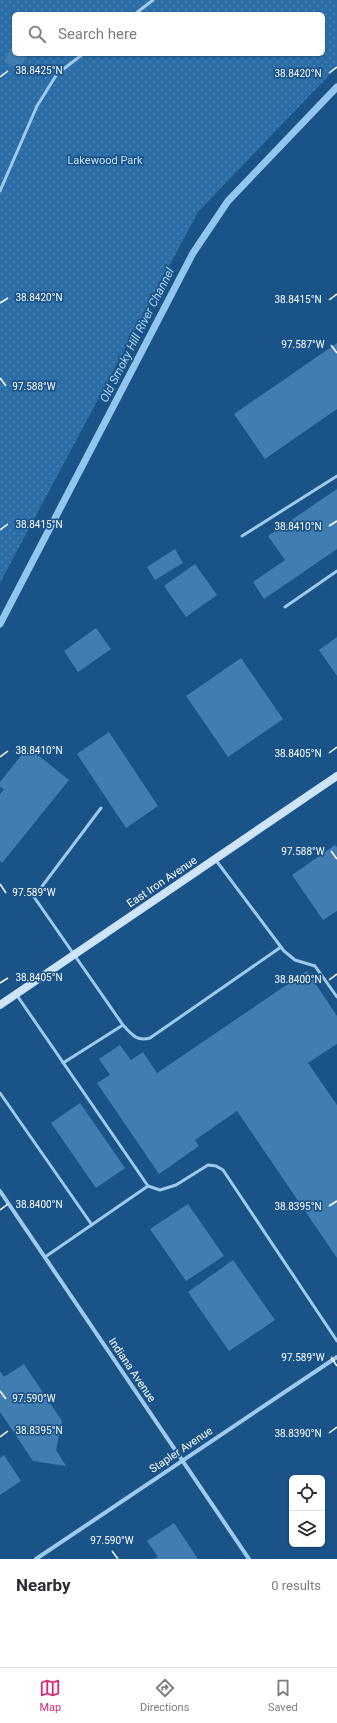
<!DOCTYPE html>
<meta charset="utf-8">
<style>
body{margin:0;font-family:Roboto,sans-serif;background:#f7f7f7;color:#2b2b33}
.controls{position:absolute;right:12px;bottom:12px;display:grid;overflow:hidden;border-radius:6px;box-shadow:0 1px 3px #0004}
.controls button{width:36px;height:36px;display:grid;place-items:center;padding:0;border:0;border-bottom:1px solid #e1e1e2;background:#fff;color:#2b2b33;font:20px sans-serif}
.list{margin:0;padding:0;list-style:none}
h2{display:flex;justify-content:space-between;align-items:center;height:52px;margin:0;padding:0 16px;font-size:17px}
h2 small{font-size:13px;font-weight:400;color:#7c7c81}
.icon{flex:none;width:22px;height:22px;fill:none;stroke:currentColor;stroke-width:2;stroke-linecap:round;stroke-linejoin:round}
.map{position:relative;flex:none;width:337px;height:1559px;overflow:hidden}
.search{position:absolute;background:#fff;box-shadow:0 1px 3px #0004;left:12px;right:12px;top:12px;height:44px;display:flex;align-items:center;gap:10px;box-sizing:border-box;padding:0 14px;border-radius:6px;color:#7c7c81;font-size:15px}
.sheet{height:108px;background:#fff}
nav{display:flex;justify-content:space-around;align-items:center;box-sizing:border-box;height:56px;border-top:1px solid #e1e1e2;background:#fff;font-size:11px;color:#7c7c81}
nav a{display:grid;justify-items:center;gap:2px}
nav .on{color:#db2777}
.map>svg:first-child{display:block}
</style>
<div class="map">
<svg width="337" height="1559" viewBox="0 0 337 1559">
<defs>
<pattern id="green-dots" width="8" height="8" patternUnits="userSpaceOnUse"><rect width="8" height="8" fill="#2b6da6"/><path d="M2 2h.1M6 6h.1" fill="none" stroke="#4b83b3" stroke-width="1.8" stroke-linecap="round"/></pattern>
</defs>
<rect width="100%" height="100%" fill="#195388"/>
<path fill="url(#green-dots)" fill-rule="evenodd" d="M0,0H337V67L198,212L0,583ZM14,14H323V54H14Z"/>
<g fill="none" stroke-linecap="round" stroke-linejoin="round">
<path stroke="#93c6ef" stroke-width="7" d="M0,624L193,253L228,201L337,87"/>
</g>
<path fill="#417db1" d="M14,43V54H28L19,70L4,61Z
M337,343V409L265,459L234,414Z
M337,489V549L264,599L253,582L285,560L268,536Z
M175,549L183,563L155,580L147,567Z
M195,564L217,595L186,617L164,586Z
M96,628L111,649L78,672L64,651Z
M337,637V676L319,650Z
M241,658L283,719L228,757L186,696Z
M109,732L158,806L126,828L77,754Z
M28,747L69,780L2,863L0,861V794L4,789L0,787V782Z
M335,845L337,847V911L323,920L292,875Z
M307,971L337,1016V1044L308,1063L337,1105V1258L237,1111L195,1140L199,1146L159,1174L97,1083L110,1075L99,1059L120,1045L131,1060L143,1052L157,1073Z
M80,1103L125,1168L96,1188L51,1123Z
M188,1204L224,1256L186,1281L150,1229Z
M233,1260L275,1320L229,1351L188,1292Z
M24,1364L62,1421L56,1450L66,1466L33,1461L0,1412V1371L4,1377Z
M4,1455L21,1481L0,1495V1458Z
M174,1523L198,1559H154L158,1557L147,1541Z"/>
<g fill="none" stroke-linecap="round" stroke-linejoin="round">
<path stroke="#a0caed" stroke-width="3" d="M135,14L153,0
M0,191L37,106L57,74L83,54
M242,536L337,476
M285,607L337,571
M101,808L34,897L123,1025C131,1034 137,1042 150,1038L281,947
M215,859L284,951L295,960L315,966L337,997
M16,994L148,1186L160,1190L176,1185L208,1165L216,1166L223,1170L337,1341
M63,1063L123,1025
M0,1093L92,1225
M45,1257L148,1186"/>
<path stroke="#a0caed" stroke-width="4" d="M0,1191L249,1559
M36,1559L337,1357"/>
<path stroke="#cde4f9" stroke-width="8" d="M0,1005L337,776"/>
</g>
<path fill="none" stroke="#fff" stroke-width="1.5" d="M329,73L337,67M0,77L8,71M329,300L337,294M0,303L8,298M331,345L337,353M0,378L6,386M329,526L337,521M0,530L8,524M329,753L337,747M0,757L8,751M331,851L337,859M0,884L6,893M329,980L337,974M0,983L8,978M329,1206L337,1201M0,1210L8,1204M331,1357L337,1366M0,1391L6,1399M329,1433L337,1427M0,1437L8,1431M112,1551L118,1559"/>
<g text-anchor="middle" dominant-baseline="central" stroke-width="3.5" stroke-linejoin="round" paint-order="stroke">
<g font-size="11" fill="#c6e2fa" stroke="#195388">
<text x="105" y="160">Lakewood Park</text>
</g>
<g font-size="11" fill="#fff" stroke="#195388">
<text transform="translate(162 882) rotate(-34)">East Iron Avenue</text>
<text transform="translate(132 1370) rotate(56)">Indiana Avenue</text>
<text transform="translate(181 1450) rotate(-34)">Stapler Avenue</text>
</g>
<g font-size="12" font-style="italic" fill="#acd4f4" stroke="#195388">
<text transform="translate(137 335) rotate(-63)">Old Smoky Hill River Channel</text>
</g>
</g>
<g font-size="10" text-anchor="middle" fill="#fff" stroke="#195388" stroke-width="3.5" stroke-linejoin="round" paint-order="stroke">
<text x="39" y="74">38.8425°N</text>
<text x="298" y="77">38.8420°N</text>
<text x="39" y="301">38.8420°N</text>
<text x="298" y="303">38.8415°N</text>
<text x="303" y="348">97.587°W</text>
<text x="34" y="390">97.588°W</text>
<text x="39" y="528">38.8415°N</text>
<text x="298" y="530">38.8410°N</text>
<text x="39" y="754">38.8410°N</text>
<text x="298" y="757">38.8405°N</text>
<text x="303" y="855">97.588°W</text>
<text x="34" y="896">97.589°W</text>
<text x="39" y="981">38.8405°N</text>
<text x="298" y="983">38.8400°N</text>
<text x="39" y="1208">38.8400°N</text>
<text x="298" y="1210">38.8395°N</text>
<text x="303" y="1361">97.589°W</text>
<text x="34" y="1402">97.590°W</text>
<text x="39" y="1434">38.8395°N</text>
<text x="298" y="1437">38.8390°N</text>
<text x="112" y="1544">97.590°W</text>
</g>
</svg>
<div class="controls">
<button><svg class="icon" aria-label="locate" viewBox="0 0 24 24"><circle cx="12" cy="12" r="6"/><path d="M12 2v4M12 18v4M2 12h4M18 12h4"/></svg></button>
<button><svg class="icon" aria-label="layers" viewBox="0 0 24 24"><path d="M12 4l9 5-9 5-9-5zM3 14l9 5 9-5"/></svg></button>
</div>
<div class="search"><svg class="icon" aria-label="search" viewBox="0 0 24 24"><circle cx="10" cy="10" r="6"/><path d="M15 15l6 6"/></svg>Search here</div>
</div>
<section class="sheet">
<h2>Nearby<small>0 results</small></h2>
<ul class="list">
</ul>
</section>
<nav>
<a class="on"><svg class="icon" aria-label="map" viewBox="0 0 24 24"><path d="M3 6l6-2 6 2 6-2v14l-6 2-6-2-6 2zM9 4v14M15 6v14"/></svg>Map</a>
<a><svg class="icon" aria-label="directions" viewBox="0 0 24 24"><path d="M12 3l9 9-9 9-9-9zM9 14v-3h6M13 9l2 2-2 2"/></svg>Directions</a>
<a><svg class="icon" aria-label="saved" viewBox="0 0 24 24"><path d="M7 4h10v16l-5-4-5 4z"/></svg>Saved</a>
</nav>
